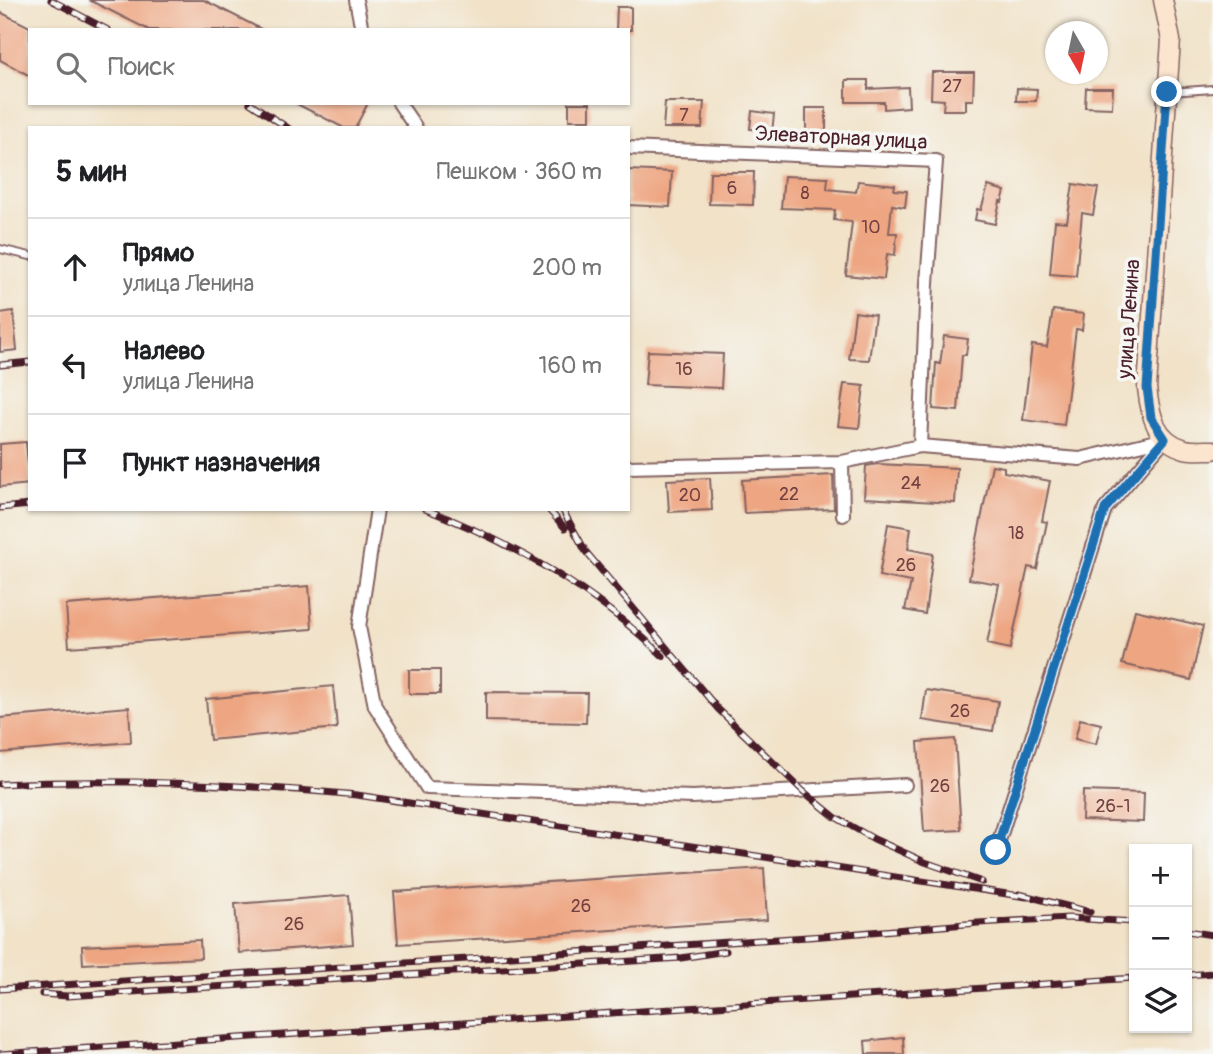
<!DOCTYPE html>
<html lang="ru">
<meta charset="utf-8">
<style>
body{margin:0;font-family:Pangolin,sans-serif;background:#f6f6f6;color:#202124}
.controls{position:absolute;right:21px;bottom:21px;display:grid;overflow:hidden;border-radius:0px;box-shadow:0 2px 5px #0004}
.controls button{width:63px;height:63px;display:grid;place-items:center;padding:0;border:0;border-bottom:2px solid #e0e0e0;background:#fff;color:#202124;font:35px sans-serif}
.compass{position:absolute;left:1045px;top:21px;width:63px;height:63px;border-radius:50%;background:#fff;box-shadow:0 2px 5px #0004;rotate:171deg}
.stop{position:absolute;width:21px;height:21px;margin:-16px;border:5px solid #1f6fb2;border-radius:50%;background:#fff}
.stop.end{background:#1f6fb2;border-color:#fff;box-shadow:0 2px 7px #0008}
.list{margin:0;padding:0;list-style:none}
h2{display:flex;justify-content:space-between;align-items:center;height:91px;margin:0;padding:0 28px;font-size:30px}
h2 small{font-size:23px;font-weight:400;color:#757577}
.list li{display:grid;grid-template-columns:46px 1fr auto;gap:21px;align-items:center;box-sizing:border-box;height:98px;padding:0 28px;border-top:2px solid #e0e0e0}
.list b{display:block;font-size:26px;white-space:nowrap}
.list p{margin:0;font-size:23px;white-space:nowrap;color:#757577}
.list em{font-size:23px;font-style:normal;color:#757577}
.icon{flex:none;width:38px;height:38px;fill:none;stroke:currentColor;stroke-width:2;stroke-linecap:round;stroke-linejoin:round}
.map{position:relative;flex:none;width:1213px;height:1054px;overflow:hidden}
.search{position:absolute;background:#fff;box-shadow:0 2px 5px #0004;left:28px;top:28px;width:602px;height:77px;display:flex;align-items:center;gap:18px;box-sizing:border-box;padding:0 24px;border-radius:0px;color:#757577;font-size:26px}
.panel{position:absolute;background:#fff;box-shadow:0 2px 5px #0004;left:28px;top:126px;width:602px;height:385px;border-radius:0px}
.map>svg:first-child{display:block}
</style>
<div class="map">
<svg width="1213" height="1054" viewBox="0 0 1213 1054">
<rect width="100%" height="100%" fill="#f6f6f2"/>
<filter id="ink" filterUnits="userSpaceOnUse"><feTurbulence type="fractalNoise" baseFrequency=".0143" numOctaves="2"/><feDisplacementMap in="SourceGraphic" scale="14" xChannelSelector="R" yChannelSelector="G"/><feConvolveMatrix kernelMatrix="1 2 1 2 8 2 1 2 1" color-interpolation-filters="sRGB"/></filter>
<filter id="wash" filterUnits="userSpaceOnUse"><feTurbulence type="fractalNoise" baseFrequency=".00686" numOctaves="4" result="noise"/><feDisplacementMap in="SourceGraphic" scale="28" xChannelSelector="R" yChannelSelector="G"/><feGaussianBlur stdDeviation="1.57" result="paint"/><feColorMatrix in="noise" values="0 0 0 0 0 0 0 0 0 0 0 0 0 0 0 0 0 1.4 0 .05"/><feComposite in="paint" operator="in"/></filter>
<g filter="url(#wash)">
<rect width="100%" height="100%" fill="#f1e2c8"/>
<g id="blocks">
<path fill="#eea682" d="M89,0H204L263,30H149Z
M617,7H631V30H616Z
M0,12L30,27V76L0,60Z
M932,72H974L973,100H966V110H943L944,100L931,99Z
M846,80H868V89L908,87L909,107L884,109V102H846Z
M1017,88L1037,89L1036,101H1016Z
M1086,88H1113L1112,108L1085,107Z
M665,102H704L702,128H663Z
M295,103H368L355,128H344Z
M569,103H590V120H569Z
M806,108H826V135L806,134Z
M752,111L774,114L772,132L750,129Z
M628,170L672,172L670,207L628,205Z
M710,172H754L753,205L709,204Z
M784,176L828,178L827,189L856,192L858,181L895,185L894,190L907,191L905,207L892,205L889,233H897L895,255L887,254L884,279L846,275L852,222L834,220L835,210L781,208Z
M1073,184L1098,188L1093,215L1082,213L1076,276L1050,274L1055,221L1067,222Z
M988,186L1005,191L1002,202L1000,201L995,224L975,220L977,209L981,210Z
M1053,310L1084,314L1082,330L1076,329L1064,425L1023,420L1032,345L1047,347Z
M13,311L17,350L0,352V313Z
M855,312L875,315L869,360L849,359Z
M944,336L968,339L966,355H962L958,411L933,409L936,363L940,364Z
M648,351L723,354L721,388L645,385Z
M844,384L864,386L859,428L838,426Z
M26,442L30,484L0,487V444Z
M878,464L957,468L955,503L864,498L866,466Z
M992,465L1004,467V472L1050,481L1042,521L1047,522L1037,569L1028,567L1010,649L987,644L999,584L969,579Z
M833,475L834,509L744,513L742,480Z
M710,478L712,510L669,512L667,480Z
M888,524L911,528L908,549L933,554L925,614L905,610L911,582L879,576Z
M309,586L312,629L69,647L66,605Z
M1135,610L1203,626L1191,680L1122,664Z
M409,670H440V694H409Z
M333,686L337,728L210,740L206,699Z
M926,690L998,701L993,731L922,720Z
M486,692L587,693L586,723L486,721Z
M129,707L131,742L0,753V718Z
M1080,719L1101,724L1096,744L1075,739Z
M955,739L961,830L924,832L918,742Z
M1083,791L1144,793L1143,822L1082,820Z
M764,868L767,920L398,944L394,892Z
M349,895L353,944L239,953L235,904Z
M200,940L201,958L83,964L82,946Z
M903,1037L904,1054H866L865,1041Z"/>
</g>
</g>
<g filter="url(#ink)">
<use href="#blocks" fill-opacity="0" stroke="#846362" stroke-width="2"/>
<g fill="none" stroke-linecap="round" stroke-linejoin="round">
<defs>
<path id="service" d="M1170,92L1213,89
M0,249L30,256"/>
<path id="minor" d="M356,0L362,30
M399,103L416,128
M628,148L936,161L927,283L920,446
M628,467L842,462
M377,509L359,627L375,706L427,788L693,797L905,785
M843,515L842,462L920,446L1080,459L1165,439
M996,850L1105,509L1165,439"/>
<path id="secondary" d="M1163,0L1171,40L1147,388C1150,414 1155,441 1185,449C1193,451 1204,450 1213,450"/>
</defs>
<use href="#service" stroke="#846362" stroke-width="10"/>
<use href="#minor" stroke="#846362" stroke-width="16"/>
<use href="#secondary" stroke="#846362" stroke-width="21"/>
<use href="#service" stroke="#fff" stroke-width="6"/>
<use href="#minor" stroke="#fff" stroke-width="12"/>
<use href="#secondary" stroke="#fbe5cf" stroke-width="18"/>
<defs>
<path id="rail" d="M51,0L108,30
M250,103L288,128
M0,365L30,362
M0,508L30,505
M425,509C515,544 593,589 663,656
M548,509L565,528
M562,509L586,552L718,709L803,791L835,817L874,839L925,862L982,882
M0,784C120,778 238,784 357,795L1027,897
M1019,894L1090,912
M1187,931L1213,935
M1187,975L1213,973
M0,989L823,936L978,923L1069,918L1134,922
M42,994L67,996L681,958L726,951
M0,1054L1134,978"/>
</defs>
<use href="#rail" stroke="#4a1f2b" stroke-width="7"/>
<use href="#rail" stroke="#f6f6f2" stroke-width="4.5" stroke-dasharray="13" stroke-linecap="butt"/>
</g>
</g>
<g fill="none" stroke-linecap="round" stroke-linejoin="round" filter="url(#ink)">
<path stroke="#1f6fb2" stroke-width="9" d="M996,850L1105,509L1165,439L1151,417L1147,388L1167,92"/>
</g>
<g text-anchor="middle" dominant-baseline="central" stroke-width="7" stroke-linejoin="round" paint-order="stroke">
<g font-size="18" fill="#734141">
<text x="952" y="86">27</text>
<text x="684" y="115">7</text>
<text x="732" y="188">6</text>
<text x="805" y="193">8</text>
<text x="871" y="227">10</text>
<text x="684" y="369">16</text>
<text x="911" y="483">24</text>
<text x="789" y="494">22</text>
<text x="690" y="495">20</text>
<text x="1016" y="533">18</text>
<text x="906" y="565">26</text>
<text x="960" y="711">26</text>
<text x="940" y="786">26</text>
<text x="1113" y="806">26-1</text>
<text x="581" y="906">26</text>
<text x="294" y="924">26</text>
</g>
<g font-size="21" fill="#4a1f2b" stroke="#f6f6f2">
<text transform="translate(841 138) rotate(3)">Элеваторная улица</text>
<text transform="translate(1129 319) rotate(-86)">улица Ленина</text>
</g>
</g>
</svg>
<div class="controls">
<button>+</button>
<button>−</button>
<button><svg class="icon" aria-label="layers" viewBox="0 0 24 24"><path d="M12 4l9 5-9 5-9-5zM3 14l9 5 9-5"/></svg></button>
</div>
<svg class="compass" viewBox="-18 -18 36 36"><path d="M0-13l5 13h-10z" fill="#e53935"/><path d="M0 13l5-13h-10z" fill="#757577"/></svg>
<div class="stop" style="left:996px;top:850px"></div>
<div class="stop end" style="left:1167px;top:92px"></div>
<div class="search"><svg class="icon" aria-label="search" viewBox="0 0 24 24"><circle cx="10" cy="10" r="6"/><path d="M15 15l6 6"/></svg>Поиск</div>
<section class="panel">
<h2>5 мин<small>Пешком · 360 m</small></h2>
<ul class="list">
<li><svg class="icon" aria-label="ahead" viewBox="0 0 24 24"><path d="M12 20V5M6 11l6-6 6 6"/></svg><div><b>Прямо</b><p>улица Ленина</p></div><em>200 m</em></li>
<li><svg class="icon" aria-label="left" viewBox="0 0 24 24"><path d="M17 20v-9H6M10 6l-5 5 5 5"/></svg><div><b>Налево</b><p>улица Ленина</p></div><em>160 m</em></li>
<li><svg class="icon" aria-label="arrive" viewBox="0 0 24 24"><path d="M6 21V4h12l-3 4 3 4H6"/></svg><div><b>Пункт назначения</b></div></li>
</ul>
</section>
</div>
